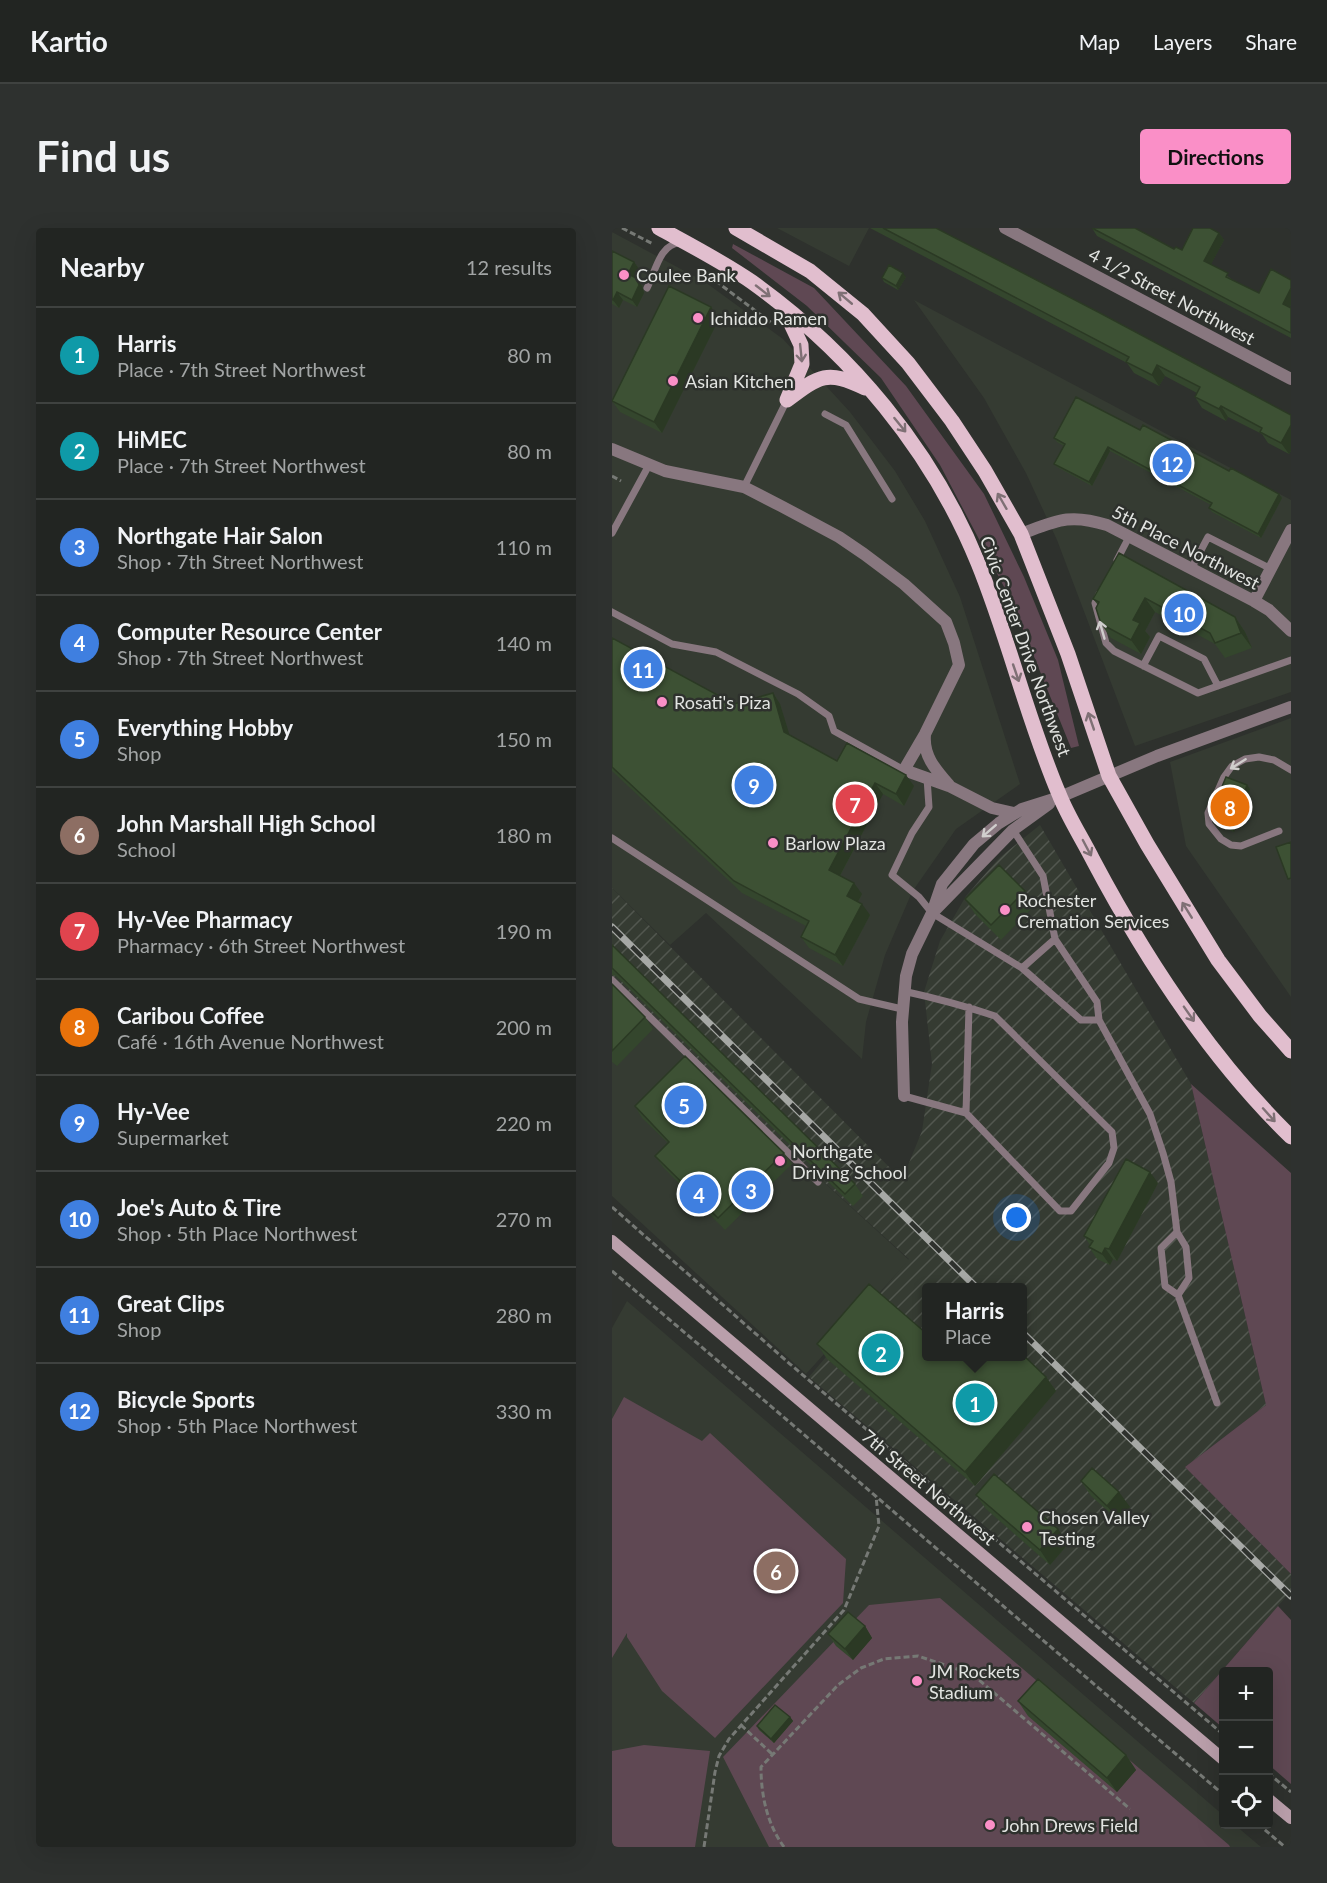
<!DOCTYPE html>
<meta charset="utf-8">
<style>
body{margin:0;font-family:Lato,sans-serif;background:#2e312f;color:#f1f3f6}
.controls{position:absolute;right:18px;bottom:18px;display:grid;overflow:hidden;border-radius:6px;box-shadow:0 6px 24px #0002}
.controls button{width:54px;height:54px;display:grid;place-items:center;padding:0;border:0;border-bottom:2px solid #3f4240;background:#222522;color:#f1f3f6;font:30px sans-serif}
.you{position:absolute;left:405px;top:990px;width:21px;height:21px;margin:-15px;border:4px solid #fff;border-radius:50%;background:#1a73e8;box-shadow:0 0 0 9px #1a73e833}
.badge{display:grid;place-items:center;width:39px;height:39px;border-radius:50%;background:#fa8fc7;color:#fff;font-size:20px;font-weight:700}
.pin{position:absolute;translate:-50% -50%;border:3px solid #fff;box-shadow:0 2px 6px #0006}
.popup{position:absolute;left:310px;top:1055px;width:105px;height:78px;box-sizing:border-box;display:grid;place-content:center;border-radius:6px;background:#222522;filter:drop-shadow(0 2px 4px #0005);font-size:20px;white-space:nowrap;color:#a2a5a5}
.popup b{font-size:22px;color:#f1f3f6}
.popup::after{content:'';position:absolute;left:50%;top:100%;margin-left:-12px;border:12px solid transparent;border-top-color:#222522}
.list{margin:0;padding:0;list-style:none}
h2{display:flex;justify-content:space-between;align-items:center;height:78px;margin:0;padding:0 24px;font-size:26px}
h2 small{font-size:20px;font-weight:400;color:#a2a5a5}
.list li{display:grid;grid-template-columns:39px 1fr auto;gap:18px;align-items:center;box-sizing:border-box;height:96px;padding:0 24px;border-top:2px solid #3f4240}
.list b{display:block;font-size:22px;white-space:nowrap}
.list p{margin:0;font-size:20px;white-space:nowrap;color:#a2a5a5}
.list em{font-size:20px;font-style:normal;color:#a2a5a5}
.icon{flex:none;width:33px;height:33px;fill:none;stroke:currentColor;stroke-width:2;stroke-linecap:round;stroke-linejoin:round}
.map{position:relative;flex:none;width:679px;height:1619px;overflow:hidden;border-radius:6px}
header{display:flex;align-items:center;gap:36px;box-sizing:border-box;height:84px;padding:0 30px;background:#222522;border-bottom:2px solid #3f4240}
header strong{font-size:28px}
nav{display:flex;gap:33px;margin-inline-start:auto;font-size:21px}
.intro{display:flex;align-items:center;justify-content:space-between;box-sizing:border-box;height:144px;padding:0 36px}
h1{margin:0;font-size:42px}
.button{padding:15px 27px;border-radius:6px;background:#fa8fc7;color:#111;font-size:21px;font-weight:700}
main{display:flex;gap:36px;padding:0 36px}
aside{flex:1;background:#222522;border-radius:6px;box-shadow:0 6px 24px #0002}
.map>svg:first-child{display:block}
</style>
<header>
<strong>Kartio</strong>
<nav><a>Map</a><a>Layers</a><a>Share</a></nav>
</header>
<div class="intro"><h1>Find us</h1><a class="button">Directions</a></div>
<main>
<aside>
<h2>Nearby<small>12 results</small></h2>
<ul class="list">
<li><span class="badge" style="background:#0f9aa8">1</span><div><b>Harris</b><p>Place · 7th Street Northwest</p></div><em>80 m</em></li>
<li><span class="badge" style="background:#0f9aa8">2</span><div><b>HiMEC</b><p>Place · 7th Street Northwest</p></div><em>80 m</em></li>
<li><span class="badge" style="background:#3f7fe0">3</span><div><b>Northgate Hair Salon</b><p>Shop · 7th Street Northwest</p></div><em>110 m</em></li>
<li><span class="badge" style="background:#3f7fe0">4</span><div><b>Computer Resource Center</b><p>Shop · 7th Street Northwest</p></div><em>140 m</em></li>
<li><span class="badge" style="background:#3f7fe0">5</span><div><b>Everything Hobby</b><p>Shop</p></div><em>150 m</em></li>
<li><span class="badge" style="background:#8d6e63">6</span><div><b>John Marshall High School</b><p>School</p></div><em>180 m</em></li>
<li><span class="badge" style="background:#e0444e">7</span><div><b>Hy-Vee Pharmacy</b><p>Pharmacy · 6th Street Northwest</p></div><em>190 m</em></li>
<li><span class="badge" style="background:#e8710a">8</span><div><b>Caribou Coffee</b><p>Café · 16th Avenue Northwest</p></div><em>200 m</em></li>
<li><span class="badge" style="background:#3f7fe0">9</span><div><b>Hy-Vee</b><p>Supermarket</p></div><em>220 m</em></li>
<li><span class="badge" style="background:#3f7fe0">10</span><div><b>Joe's Auto &amp; Tire</b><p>Shop · 5th Place Northwest</p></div><em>270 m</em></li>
<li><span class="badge" style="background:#3f7fe0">11</span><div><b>Great Clips</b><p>Shop</p></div><em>280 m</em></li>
<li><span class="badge" style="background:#3f7fe0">12</span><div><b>Bicycle Sports</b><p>Shop · 5th Place Northwest</p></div><em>330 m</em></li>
</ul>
</aside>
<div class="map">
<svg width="679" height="1619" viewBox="0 0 679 1619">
<defs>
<pattern id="industrial-furrows" width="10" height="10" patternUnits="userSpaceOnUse" patternTransform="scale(1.5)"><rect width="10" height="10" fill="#353b32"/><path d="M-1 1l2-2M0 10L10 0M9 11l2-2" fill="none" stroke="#52574f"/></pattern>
</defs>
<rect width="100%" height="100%" fill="#2e312d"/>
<path fill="#353b32" d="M165,0H257L237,38Z
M0,4L93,54L171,111L238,184L283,243L313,293L348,369L408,556L344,601L300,664L273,727L254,794L250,831L94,685L58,717L0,660Z
M302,72L679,272V464L523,518L445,312L414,245L372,170Z
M679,490V769L574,618L558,534Z
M0,749L181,926L297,1032L194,1146L0,968Z
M15,1073L611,1587L612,1596L623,1597L649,1619H0V1100Z"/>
<path fill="url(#industrial-furrows)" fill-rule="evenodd" d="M428,597L579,856L654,1177L573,1239L679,1346V1363L582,1475L197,1149L297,1031L181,926L0,749V660L290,952L310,903L320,836L312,764L328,713L354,668L387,630ZM315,1060H411V1128H315Z"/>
<path fill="#5f4853" d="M121,16L202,60L294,158L372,266L412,349L446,432L467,518L459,520L400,374L328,237L269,150L195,78L120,20Z
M579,856L679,945V1346L573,1239L654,1177Z
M12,1169L90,1213L98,1205L234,1331L231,1375L103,1510L50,1463L15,1409V1405L0,1430V1191Z
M328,1370L617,1617L618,1619H157L111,1529L257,1377Z
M666,1378L679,1392V1556L657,1537L656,1444H612L611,1500L582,1475Z
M32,1517L98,1523L83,1619H0V1523Z"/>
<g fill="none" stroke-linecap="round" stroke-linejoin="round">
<path stroke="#767975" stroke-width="3" stroke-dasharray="6 3" stroke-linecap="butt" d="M10,0L41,16
M89,42L161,96
M0,248L9,253
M0,979L178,1136L612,1507
M0,1043C205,1216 407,1393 612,1567
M129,1497L160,1526
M656,1545L679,1564
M646,1596L673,1619
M92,1619L103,1544L107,1528L117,1511L232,1382L267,1298L264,1268
M172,1619C155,1596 149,1567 149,1539L226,1457L249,1440L272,1431L306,1428L360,1446L518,1581"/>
<path stroke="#88777f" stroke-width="7" d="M35,60C43,45 48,15 68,15
M213,186L234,197L280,271
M132,259L175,172
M0,305L37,237
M505,332L517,309
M579,341L596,309L659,341
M487,366L483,375L494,415L502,423L586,465L679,432
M0,384L60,416L104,424L186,466L217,488L222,503L292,542
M531,438L547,408L592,431L606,458
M315,550L317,579L300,605L280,647L307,669L320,685L410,740L443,711
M401,602L431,648L443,711L485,774L487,792L538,886L551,925L559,954L565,1004L574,1019L577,1050L566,1067L605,1175
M667,603L629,618L619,617L609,611L597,596L596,585L612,549L620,538L633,531L647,529L662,532L679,542
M0,610L247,771L290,781
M410,740L469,792H487
M0,752L206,954
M291,763C323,770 353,778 383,788L500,904L502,920L497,935L459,983H448L354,885L357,779
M292,868L354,885
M565,1004L549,1020L553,1058L566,1067"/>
<path stroke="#88777f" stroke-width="12" d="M393,0L679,151
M0,221L53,243L132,259L169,278L227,309L252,326L292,356L334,394L342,415L347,437L313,506L292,542L337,558L380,580L402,585
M409,306C444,293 457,285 495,297L642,373L657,382L679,403
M642,373L679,302
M313,507C311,528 324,542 337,557
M323,682L401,602L437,576
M292,868L290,794L294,748L300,726L320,685L330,656L362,616L387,595L410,581L448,569"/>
<path stroke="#88777f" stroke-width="12" d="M448,569L545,528L679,479"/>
<path stroke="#ba9fab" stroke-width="12" d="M0,1013L612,1532
M656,1571L679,1590"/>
<path stroke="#e1bece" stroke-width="15" d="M47,0C78,17 111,34 140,54C239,125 320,222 366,335C397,411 415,491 447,566C456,589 470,610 481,632C534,732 598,830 679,909
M124,0L198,43L251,86L296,135L340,193L373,243L409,306L456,426L497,548L535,616L606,732L648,788L679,823
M173,83L189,117L190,136L175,172
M175,172C208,147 215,142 253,160"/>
<defs>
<path id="rail" d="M0,699L365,1060
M411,1105L679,1368"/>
</defs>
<use href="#rail" stroke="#a6a8a5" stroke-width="7"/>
<use href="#rail" stroke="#2e312d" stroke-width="4.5" stroke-dasharray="14" stroke-linecap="butt"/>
</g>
<path fill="#34462d" d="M258,0H324L679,187V223L677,226L656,215L650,206L616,189L614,193L590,180L583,169L585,165L553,148L547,158L522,145L515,135Z
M480,0L570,22L607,5L612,12L599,36L621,52L647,65L679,52V77L678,79L679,80V110L485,8Z
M0,23L22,34L27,41L23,50L30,58L32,65L25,79L11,72L7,80L0,76Z
M294,49L286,62L272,54L270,50Z
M99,79L107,91L50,205L8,184L0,173Z
M528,202L667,266L670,270L649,310L600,284L597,280L599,277L498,223L480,258L445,239L442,236L452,218L445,214L442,210Z
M507,325L623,389L633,404L640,420L613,430L603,416L543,384L533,403L538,409L529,426L499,410L489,396L486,377L481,371Z
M0,410L122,476L161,465L168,476L177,507L225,533L302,558L292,578L271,566L228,648L250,666L246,674L258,687L231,738L197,720L189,709L194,698L130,665L0,543Z
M635,557L638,561L622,604L605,597L602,593Z
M413,663L423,677L389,712L363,686L353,671Z
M0,717L243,956L251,968L241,978L4,748L0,747Z
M0,756L33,789L41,801L5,838L0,834Z
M23,878L172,925L180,936L113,1002L51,939L43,928L56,915L30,890Z
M546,955L505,1033L501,1031L498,1037L485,1031L477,1019L478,1017L472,1008Z
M205,1116L315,1128L434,1149L444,1163L363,1258L215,1131Z
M469,1253L518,1279L506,1292L479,1268Z
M364,1267L456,1316L438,1337L374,1281Z
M253,1398L260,1410L241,1432L224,1418L216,1406Z
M406,1473L514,1527L524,1542L505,1564L416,1488Z
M178,1489L181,1493L162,1515L147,1502L145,1498Z"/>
<path fill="#2b3924" d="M607,5L612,12L597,40L592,33Z
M22,34L27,41L21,54L16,46Z
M291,45L294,49L286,62L284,58Z
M24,50L30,58L32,65L25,79L20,72Z
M679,60V77L676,83L671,76Z
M5,64L11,72L7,80L1,72Z
M99,79L107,91L50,205L42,194Z
M545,137L553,148L547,158L540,147Z
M609,178L616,189L614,193L607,181Z
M679,197V223L677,226L669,215Z
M496,219L498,223L480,258L477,254Z
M667,266L670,270L649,310L646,306Z
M533,370L543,384L533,403L538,409L529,426L519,412L521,392Z
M623,389L633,404L640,420L629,405Z
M161,465L168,476L180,515L172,504Z
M294,547L302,558L292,578L284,566Z
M263,555L271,566L225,653L217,642Z
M635,557L638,561L622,604L620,600Z
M242,655L250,666L243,679L235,668Z
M250,676L258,687L231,738L223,727Z
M538,944L546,955L505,1033L497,1021Z
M493,1020L501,1031L498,1037L490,1026Z
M434,1149L444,1163L363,1258L353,1244Z
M507,1264L518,1279L506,1292L495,1278Z
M446,1301L456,1316L438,1337L428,1322Z
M253,1398L260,1410L241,1432L233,1421Z
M178,1489L181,1493L162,1515L159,1511Z
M514,1527L524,1542L505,1564L495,1550Z"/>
<path fill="#3d5134" stroke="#2b3924" stroke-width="1.5" d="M271,0H324L488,85L679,187V197L669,215L648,204L650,200L609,178L607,181L583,169L588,159L545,137L540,147L514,134L517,129Z
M480,0H523L562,21L564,19L570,22L581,0H598L607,5L592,33L616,45L614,49L647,65L659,41L679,52V60L671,76L679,80V105Z
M0,23L22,34L16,46L24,50L27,57L20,72L5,64L1,72L0,71Z
M277,37L291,45L284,58L270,50Z
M57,58L99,79L42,194L0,173Z
M464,169L528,202L531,197L617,243L619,240L667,266L646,306L597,280L600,275L496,219L477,254L442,236L453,216L442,210Z
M507,325L623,389L629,405L603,415L598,405L533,370L521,392L528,395L519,412L489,396L484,380L487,374L481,371Z
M0,410L122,476L161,465L172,504L225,533L235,515L294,547L284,566L263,555L217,642L242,655L235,668L250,676L223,727L189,709L197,693L122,653L0,539Z
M614,549L635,557L620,600L602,593L599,585Z
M679,614V650L676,651L664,619Z
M387,637L413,663L379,697L353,671Z
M0,717L243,956L233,966L0,740Z
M0,756L33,789L0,823Z
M73,828L172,925L106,990L43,928L57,914L23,878Z
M514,931L538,944L497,1021L493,1020L490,1026L477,1019L481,1013L472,1008Z
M257,1056L315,1106V1128H411V1127L434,1149L353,1244L205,1116Z
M480,1240L507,1264L495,1278L469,1253Z
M382,1246L446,1301L428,1322L364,1267Z
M236,1384L253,1398L233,1421L216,1406Z
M426,1451L514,1527L495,1550L406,1473Z
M163,1477L178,1489L159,1511L145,1498Z"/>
<defs><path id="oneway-shaft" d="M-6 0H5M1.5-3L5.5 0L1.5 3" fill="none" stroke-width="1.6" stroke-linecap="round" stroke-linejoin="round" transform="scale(1.5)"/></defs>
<g stroke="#7f7075">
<use href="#oneway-shaft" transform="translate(151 63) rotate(38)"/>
<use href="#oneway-shaft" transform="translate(233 70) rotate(-140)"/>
<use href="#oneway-shaft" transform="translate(189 125) rotate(84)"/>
<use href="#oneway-shaft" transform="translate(288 197) rotate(51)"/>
<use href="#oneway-shaft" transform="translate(390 273) rotate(-120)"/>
<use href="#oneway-shaft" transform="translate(404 445) rotate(71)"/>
<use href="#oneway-shaft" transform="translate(479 493) rotate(-109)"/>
<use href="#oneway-shaft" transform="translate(475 620) rotate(62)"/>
<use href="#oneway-shaft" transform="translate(575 682) rotate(-122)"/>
<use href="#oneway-shaft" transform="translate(577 786) rotate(55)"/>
<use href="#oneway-shaft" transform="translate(657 887) rotate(48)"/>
</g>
<g stroke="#d0cecd">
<use href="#oneway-shaft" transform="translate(490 402) rotate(-106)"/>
<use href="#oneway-shaft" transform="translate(626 536) rotate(148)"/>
<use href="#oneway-shaft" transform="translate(377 603) rotate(139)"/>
</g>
<g fill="#fa8fc7" stroke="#2e312d" stroke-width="2">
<circle cx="12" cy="47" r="6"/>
<circle cx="86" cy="90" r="6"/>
<circle cx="61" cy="153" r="6"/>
<circle cx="50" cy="474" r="6"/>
<circle cx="161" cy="615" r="6"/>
<circle cx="393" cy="682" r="6"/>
<circle cx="168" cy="933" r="6"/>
<circle cx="415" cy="1299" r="6"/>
<circle cx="305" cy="1453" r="6"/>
<circle cx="378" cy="1597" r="6"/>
</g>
<g text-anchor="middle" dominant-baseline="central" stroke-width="5" stroke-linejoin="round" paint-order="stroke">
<g font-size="18" fill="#e2e4e1" stroke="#2e312d" text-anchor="start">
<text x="24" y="47">Coulee Bank</text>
<text x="98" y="90">Ichiddo Ramen</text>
<text x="73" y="153">Asian Kitchen</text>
<text x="62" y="474">Rosati's Piza</text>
<text x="173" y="615">Barlow Plaza</text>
<text x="405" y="672">Rochester<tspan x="405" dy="21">Cremation Services</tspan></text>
<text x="180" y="923">Northgate<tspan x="180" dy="21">Driving School</tspan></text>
<text x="427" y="1289">Chosen Valley<tspan x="427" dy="21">Testing</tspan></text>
<text x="317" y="1443">JM Rockets<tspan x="317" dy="21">Stadium</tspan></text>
<text x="390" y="1597">John Drews Field</text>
</g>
<g font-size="18" fill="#e2e4e1" stroke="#2e312d">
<text transform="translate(560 68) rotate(28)">4 1/2 Street Northwest</text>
<text transform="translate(574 319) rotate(27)">5th Place Northwest</text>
<text transform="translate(414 418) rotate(70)">Civic Center Drive Northwest</text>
<text transform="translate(317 1259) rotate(40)">7th Street Northwest</text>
</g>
</g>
</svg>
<div class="controls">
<button>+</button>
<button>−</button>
<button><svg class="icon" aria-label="locate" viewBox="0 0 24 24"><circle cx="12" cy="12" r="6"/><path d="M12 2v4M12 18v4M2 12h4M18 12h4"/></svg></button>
</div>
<div class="you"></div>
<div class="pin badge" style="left:363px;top:1175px;background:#0f9aa8">1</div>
<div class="popup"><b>Harris</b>Place</div>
<div class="pin badge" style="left:269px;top:1125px;background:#0f9aa8">2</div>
<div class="pin badge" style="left:139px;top:962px;background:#3f7fe0">3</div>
<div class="pin badge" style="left:87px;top:966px;background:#3f7fe0">4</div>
<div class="pin badge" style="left:72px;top:877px;background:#3f7fe0">5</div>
<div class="pin badge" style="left:164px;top:1343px;background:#8d6e63">6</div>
<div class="pin badge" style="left:243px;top:576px;background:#e0444e">7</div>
<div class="pin badge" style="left:618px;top:579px;background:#e8710a">8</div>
<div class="pin badge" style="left:142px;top:557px;background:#3f7fe0">9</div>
<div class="pin badge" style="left:572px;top:385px;background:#3f7fe0">10</div>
<div class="pin badge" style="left:31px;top:441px;background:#3f7fe0">11</div>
<div class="pin badge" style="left:560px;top:235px;background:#3f7fe0">12</div>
</div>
</main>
